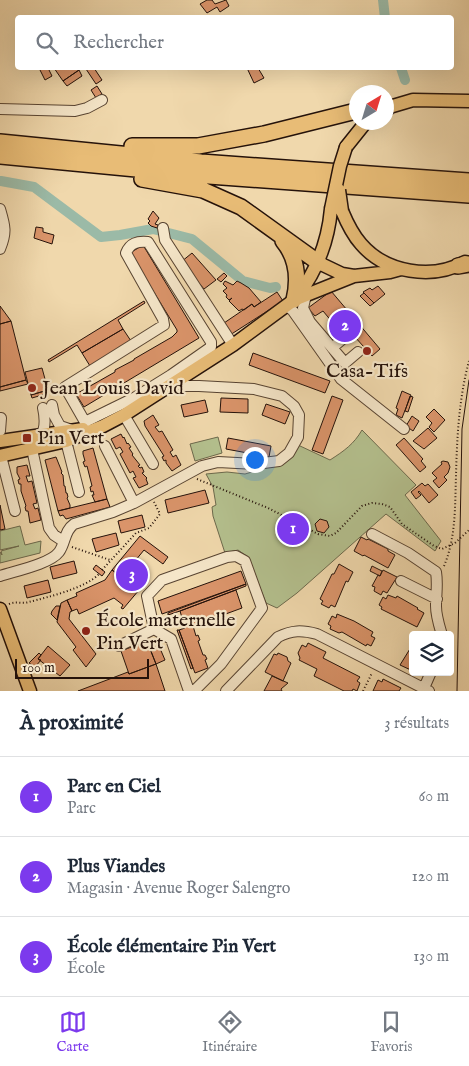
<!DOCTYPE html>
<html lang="fr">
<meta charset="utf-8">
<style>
body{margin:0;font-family:"IM FELL English",serif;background:#f2f2f3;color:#1f2937}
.controls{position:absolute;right:15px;bottom:15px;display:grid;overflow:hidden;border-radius:5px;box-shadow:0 5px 20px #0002}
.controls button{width:45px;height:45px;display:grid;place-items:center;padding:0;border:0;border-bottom:1px solid #e0e1e3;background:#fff;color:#1f2937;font:25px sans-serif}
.compass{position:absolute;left:349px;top:85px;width:45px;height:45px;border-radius:50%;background:#fff;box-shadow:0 5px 20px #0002;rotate:38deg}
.scale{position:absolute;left:15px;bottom:12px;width:134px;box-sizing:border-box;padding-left:5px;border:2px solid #25120a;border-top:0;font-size:14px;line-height:18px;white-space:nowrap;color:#25120a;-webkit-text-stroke:4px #f5e6c9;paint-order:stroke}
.you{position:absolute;left:254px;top:459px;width:18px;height:18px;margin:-12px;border:4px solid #fff;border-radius:50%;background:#1a73e8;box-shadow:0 0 0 8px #1a73e833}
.badge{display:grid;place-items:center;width:32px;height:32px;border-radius:50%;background:#7c3aed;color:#fff;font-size:16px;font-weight:700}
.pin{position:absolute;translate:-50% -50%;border:2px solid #fff;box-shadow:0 1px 5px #0006}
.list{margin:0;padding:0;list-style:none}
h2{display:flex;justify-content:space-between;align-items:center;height:65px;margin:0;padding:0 20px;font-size:21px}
h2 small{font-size:16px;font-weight:400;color:#747a83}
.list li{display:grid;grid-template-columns:32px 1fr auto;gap:15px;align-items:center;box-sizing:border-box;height:80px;padding:0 20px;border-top:1px solid #e0e1e3}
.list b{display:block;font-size:19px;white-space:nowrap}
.list p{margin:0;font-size:16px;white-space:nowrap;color:#747a83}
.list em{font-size:16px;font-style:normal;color:#747a83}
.icon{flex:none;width:28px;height:28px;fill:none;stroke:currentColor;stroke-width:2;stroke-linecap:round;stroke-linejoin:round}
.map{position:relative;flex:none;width:469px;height:691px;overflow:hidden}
.search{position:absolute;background:#fff;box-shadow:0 5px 20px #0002;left:15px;right:15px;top:15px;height:55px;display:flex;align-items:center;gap:12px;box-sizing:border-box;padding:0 18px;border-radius:5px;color:#747a83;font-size:19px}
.sheet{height:305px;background:#fff}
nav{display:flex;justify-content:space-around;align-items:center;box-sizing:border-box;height:70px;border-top:1px solid #e0e1e3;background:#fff;font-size:14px;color:#747a83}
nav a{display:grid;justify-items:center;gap:2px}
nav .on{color:#7c3aed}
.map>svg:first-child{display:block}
</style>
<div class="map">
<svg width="469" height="691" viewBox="0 0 469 691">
<rect width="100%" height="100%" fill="#f0d8ac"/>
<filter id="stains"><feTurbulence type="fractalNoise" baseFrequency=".004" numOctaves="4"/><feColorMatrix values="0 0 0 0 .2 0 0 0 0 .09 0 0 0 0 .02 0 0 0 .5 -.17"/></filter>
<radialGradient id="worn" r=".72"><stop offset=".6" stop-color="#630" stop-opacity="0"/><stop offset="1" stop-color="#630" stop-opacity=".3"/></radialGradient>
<path fill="#b4c08e" stroke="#6c694c" d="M362,430L416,485L405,495L441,541L435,551L386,514L297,593L277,608L266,603L248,557L238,550L225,553L213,516L212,507L216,505L213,487L206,474L227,472L245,474L269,467L298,445L330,460C344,451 354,444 362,430Z
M218,437L222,453L195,461L190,444Z
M20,526L25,545L41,541L40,553L0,563V552L2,555L1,551L19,546L0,550V531Z"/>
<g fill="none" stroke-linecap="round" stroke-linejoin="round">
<path stroke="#9bbaa7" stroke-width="10" d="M383,0L385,18
M401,68L405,80
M1,181L34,187L101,237L120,235L153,229L192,239L243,281L270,288L276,287"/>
</g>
<path fill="#da946a" stroke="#25120a" d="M207,0H212L215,4L226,0L229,6L220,12L217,7L207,13L200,4Z
M39,68H48L52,76L45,80Z
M54,68H77L79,70L63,81Z
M88,68H94L102,80L96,84L86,69Z
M247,68H253L254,69L258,68L264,78L254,83Z
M79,70L82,76L67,86L63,81Z
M97,86L102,94L96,98L91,90Z
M153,211L159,218L155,224L158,225L157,228L151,226L148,223L150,221L148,219Z
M36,227L43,228V232L54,235L52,244L34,238Z
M143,245L199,338L84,407L76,394L115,372V370L134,360V359L172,337L177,332V330L130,253Z
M192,253L216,280L204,289L181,262Z
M224,273L227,276L221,282L217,279Z
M225,281L233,285L237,281L241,283L249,288L261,302L254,307L252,304L244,310L242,309L239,311L229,301L232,298L229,300L226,297L227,295L223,291L227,288L223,284Z
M378,286L385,294L374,303L363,292L370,288L372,290Z
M331,291L380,349L372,356L338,318L333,323L323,311L315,316L308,308Z
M277,292L283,301L230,335L224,323L252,304L254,307Z
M364,293L374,303L370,306L360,296Z
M144,301L145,303L118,320L123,329L82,353L77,345L49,362L48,360Z
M0,306L11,321L0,324Z
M11,321L26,380L0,387V324Z
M123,329L131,341L90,366L82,353Z
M253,353L330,381L325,393L249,365Z
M42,368L48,390L31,395L25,372Z
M26,380L28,384L0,391V387Z
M48,390L49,393L32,398L31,395Z
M402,391L411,395L402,418L396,415L398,409L396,408Z
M332,396L343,400L323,454L312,450Z
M410,396L413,397L408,412L405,411Z
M221,398L248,399V413L220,412Z
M205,400L208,412L184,417L181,405Z
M266,404L290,412L285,424L262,415Z
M434,409L445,420L434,432L429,427L432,423L426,417Z
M153,415L159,425L155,427L159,432L162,431L173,450L170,452L173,457L176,455L181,465L172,471L166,463V460L164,461L162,457L164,456L145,426L144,421Z
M412,416L419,421L413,431L406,426Z
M428,428L437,438L424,449L413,441Z
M121,434L123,438L124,437L127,444L128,443L131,447L129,448L133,454L132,455L140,465L138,466L140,468L142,467L144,472L142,473L147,478L146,479L148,484L139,488L133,478L136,477L133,471L130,473L120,454L123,452L120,447L116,449L111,439Z
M228,438L271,446L269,457L226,449Z
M404,438L423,459L421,461L426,467L420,472L396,445Z
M93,448L107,499L95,502L92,495H94L93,491L91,492L90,487L92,486L87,466L85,467L83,462L85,461L83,454V451Z
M56,457L62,472L61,473L63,475L64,486H65L66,493H67L68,497L67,498L70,505V508L58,511L45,460Z
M443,461L448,462L450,467L448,473L444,477L447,480L439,488L433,481L437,478L432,473L442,464L441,462Z
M27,465L30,476H26L28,482L32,481L37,503L33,504L35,509L38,508L41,520L30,523L28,511H26L25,507L26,506L21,491V484H19L18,480L20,479L17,473V467Z
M422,483L425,486L428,484L438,495L429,503L419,491L418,492L421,495L416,499L411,492Z
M205,490L209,503L168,513L165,500Z
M107,499L110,507L66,519L63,515L60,516L58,511Z
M0,505L5,529L0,530Z
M142,515L145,527L121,533L118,521Z
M320,519L327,521L329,527L324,533L317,531L315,524Z
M116,533L119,545L96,552L92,539Z
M140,536L168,557L163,564L144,550L122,577L112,570Z
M361,537L367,540L368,539L388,549V551L395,555L388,568L364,555L363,556L354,551Z
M74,561L77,573L53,579L50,567Z
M339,564L353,572L348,582L346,581L335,607L331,605L329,608L321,604L323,601L320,599L332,574H334Z
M96,565L105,572L102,576L93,569Z
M372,566L382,571L380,576L370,571Z
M112,570L139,590L123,609L121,608L123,605L114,598L79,614L77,609L72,611L67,600L77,596L76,593L105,580Z
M383,570L397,577L387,593L383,591L381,595L374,591L375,587L372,586L378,575L380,576Z
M241,571L246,584L162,614L158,601Z
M48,580L51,592L27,598L24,586Z
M246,584V586L180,611L168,615V613Z
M236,590L242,608L193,626L196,636L198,635L200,640L198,641L203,655H205L207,659L205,660L208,668L195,673L179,630L185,628L180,611Z
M388,595L396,598L397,596L418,608L417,609L424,613L417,627L381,609L382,607L379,605L383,597L386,599Z
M67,600L72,611L70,612L69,619L96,654L86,667L73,650L76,647L57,622L61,603Z
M56,606H60L57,620L51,614L52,611Z
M337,614L354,621L373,632L371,636L375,638L371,646L367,644L366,646L342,632L339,633L330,629L331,626L328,624L332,616L336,618Z
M177,630H179L193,668L191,669Z
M147,641L156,664L129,674L121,651Z
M308,643L326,652L323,658L360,677L357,681L360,683L357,691L353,689L352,691H344L314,676L317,669L299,660L300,658L298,653L302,645L306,647Z
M413,644V671L400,665Z
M48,646L70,665L60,676L38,659Z
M159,646L165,660L156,664L150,649Z
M39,653L41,655L38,659L41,660L35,667L29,663Z
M278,653L287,657L288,661L291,663L283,681L265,672L274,654L277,655Z
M156,664L165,691H78L128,672L129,674Z
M272,676L288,683L281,689L282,691H264Z
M383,679L401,688L399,691H373L378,680L382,682Z"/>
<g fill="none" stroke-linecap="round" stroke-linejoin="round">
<defs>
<path id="minor" d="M0,109L75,111L87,108L102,100
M0,209C5,226 7,232 0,249
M163,228L165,240L233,345
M287,306L293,311L341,379L404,429
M305,317L310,322L303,308L306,295
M310,322L345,363L358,352
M332,348L345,337
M52,405L54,415L60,426L72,430
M43,408C47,426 44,434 32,449L49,528L54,535L63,541
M124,415L153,464
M85,422L134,398L171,375L211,347V342L148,242C137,241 130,243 126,253L163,319L164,325L65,387L85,422L86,429
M0,431L1,418
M66,441L79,492
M105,446L134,503
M1,456L15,511
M372,534L408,553L436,572C438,584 436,594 436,606C436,616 439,625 442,635
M0,576C15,571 50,564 59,552C66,542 64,531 74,524L113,512L134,503L202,466L218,462L256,464L279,461L289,453L298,437L299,415L294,406L282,396L254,389L199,386H183L176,381
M401,581L437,599
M154,629L171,639L189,691
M119,646L154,629L147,596L162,580L227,557L236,556L245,561L262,608L221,664L194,691
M424,688L431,672
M226,691L278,637C292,630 302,630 317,634L429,691"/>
<path id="major" d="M386,108L413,100L469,101
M346,147L366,122
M342,211C347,223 352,234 361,244C386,273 432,280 465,262
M319,263L342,274L354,276
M296,298C317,271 328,243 331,209
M0,441L83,429
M0,456L66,441L103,426L124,415L233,345L294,300L354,276L390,272L401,269
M0,609L30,691"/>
<path id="highway" d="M386,108H387
M0,142L201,162L469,181
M132,146H198L264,134L356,111
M0,156L209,176L469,195
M142,179L203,190L241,207L319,263
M283,241C298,259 299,279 294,300
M458,266L469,264"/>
</defs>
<use href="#minor" stroke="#584432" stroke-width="12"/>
<use href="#major" stroke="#25120a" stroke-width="15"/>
<use href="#highway" stroke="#25120a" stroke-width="18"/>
<path stroke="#25120a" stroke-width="2" stroke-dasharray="1 2.5" stroke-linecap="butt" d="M197,479L268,508L318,534L330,536L336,533L362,506L372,503L382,504L390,507L402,524L434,546L442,549L455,543L469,530
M72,547L110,560
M444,566C456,538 455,505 456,475C457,437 459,398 469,361
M102,570L136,533L149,528L160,514L154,502
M9,604C16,601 22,604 29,602C48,597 86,588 99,574
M363,691L372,673"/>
<use href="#minor" stroke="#f5e6c9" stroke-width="10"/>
<use href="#major" stroke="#e8bc76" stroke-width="12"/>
<use href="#highway" stroke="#e8bc76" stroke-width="15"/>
<path stroke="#25120a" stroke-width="1" d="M457,691L462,429L469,380"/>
<defs>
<path id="major-bridge" d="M339,190L342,211
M331,209L340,166L346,147"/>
</defs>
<use href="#major-bridge" stroke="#25120a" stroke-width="15" stroke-linecap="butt"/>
<use href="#major-bridge" stroke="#e8bc76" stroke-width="12"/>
</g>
<g fill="#8f2418" stroke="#f5e6c9" stroke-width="2">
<circle cx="367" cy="351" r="5"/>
<circle cx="32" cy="388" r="5"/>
<rect x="22" y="433" width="10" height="10" rx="2.5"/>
<circle cx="86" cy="631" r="5"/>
</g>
<g text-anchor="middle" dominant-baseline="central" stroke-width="4.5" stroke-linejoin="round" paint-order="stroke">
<g font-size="20" fill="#25120a" stroke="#f5e6c9" text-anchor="start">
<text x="367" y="371" text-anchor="middle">Casa-Tifs</text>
<text x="42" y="388">Jean Louis David</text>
<text x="37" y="438">Pin Vert</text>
<text x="96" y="620">École maternelle<tspan x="96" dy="23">Pin Vert</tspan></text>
</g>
</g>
<rect width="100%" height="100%" filter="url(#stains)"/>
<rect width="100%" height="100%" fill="url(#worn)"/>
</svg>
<div class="controls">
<button><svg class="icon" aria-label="layers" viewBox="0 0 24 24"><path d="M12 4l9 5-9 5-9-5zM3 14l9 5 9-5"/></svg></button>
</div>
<svg class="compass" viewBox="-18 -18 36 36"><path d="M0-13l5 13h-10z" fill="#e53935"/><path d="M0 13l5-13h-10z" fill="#747a83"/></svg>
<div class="scale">100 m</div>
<div class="you"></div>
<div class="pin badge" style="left:293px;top:529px">1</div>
<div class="pin badge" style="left:345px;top:326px">2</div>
<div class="pin badge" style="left:132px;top:575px">3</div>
<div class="search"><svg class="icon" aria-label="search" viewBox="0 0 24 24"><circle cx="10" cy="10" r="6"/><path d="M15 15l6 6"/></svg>Rechercher</div>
</div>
<section class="sheet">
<h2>À proximité<small>3 résultats</small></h2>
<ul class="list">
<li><span class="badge">1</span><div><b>Parc en Ciel</b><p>Parc</p></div><em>60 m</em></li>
<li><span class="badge">2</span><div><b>Plus Viandes</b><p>Magasin · Avenue Roger Salengro</p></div><em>120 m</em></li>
<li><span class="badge">3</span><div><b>École élémentaire Pin Vert</b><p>École</p></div><em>130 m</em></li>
</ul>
</section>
<nav>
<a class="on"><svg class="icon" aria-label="map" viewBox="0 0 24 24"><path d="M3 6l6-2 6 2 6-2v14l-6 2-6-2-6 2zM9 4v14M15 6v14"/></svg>Carte</a>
<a><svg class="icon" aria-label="directions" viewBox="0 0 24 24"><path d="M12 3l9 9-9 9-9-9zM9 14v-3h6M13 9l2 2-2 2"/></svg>Itinéraire</a>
<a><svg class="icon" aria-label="saved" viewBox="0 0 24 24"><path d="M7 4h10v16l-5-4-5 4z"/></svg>Favoris</a>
</nav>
